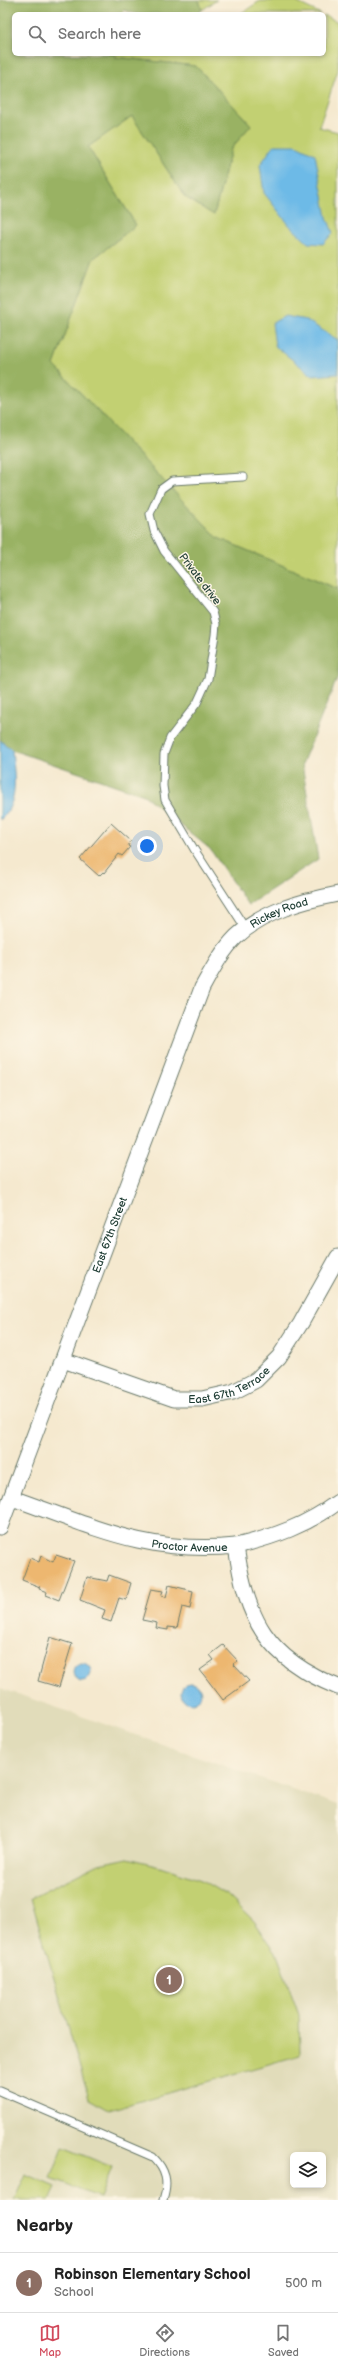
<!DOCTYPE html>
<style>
body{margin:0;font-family:"Balsamiq Sans",sans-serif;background:#f2f2f2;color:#222}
.controls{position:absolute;right:12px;bottom:12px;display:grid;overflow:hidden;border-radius:6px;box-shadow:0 2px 6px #0003}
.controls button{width:36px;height:36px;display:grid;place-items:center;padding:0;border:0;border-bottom:1px solid #e0e0e0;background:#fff;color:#222;font:20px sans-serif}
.you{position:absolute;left:147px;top:846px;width:14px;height:14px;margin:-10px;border:3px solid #fff;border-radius:50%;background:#1a73e8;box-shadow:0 0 0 6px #1a73e833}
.badge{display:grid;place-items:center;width:26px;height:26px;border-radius:50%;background:#d1495b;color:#fff;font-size:13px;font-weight:700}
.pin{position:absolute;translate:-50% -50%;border:2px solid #fff;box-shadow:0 1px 4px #0006}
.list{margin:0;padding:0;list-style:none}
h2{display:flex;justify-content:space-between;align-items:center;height:52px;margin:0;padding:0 16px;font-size:17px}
h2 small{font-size:13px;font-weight:400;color:#767676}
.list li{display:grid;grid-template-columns:26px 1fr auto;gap:12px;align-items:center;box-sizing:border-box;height:60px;padding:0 16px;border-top:1px solid #e0e0e0}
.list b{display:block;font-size:15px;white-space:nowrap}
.list p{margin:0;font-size:13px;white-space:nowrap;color:#767676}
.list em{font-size:13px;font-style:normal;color:#767676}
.icon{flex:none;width:22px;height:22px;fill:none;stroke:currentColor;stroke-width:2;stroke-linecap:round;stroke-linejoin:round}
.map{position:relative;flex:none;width:338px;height:2200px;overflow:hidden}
.search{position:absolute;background:#fff;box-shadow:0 2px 6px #0003;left:12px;right:12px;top:12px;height:44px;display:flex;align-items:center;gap:10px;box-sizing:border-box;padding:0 14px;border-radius:6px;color:#767676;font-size:15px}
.sheet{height:112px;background:#fff}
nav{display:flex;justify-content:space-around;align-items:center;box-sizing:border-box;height:56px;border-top:1px solid #e0e0e0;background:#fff;font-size:11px;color:#767676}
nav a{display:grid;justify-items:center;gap:2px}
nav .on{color:#d1495b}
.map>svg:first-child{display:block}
</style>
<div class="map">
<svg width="338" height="2200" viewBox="0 0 338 2200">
<rect width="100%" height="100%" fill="#fcf5e5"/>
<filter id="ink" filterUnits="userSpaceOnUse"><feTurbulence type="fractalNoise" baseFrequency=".025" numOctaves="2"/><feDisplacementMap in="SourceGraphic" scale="8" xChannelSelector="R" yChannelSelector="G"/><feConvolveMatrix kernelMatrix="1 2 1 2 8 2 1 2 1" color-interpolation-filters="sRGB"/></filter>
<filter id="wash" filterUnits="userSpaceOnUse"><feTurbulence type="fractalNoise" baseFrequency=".012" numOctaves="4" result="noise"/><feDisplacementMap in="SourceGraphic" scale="16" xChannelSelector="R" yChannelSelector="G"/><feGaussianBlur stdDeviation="0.9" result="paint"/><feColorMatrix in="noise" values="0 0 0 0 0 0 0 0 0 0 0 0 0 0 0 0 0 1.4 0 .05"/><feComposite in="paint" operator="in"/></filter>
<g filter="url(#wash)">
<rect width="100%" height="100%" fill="#f5e9cf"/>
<path fill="#e1dcba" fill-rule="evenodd" d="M0,1688L338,1805V2200H0ZM293,2155H323V2185H293Z"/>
<path fill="#c2d072" stroke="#708653" d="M199,0H217L202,10Z
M260,1H294L321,14H240Z
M324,15L338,22V70L319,127L338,132V589L218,538L54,365L93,259L136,225L88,147L132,116L185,197L214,215L231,149L251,125L196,66L115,57V54H324Z
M127,1858L160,1866L201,1880L228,1896L254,1921L276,1952L299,2015L300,2055L109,2110L89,2099L31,1898L99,1864Z
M63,2147L112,2167L100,2198L51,2179Z
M26,2174L56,2187L50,2200H14Z"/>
<path fill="#99b264" stroke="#5c784c" d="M0,0H199L202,10L197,14H136L124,10L123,14H14V54H115V57L196,66L251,125L231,149L214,215L185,197L132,116L88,147L136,225L93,259L54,365L218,538L338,589V676L302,764L318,859L248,905L210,849L144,795L12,750L0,740Z"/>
<path fill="#6dbae7" stroke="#467c8e" d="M274,145H296L315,154L327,217L333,233L323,244L308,243L290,226L264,193L260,165Z
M285,316L306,320L338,340V374L313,376L275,346L272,323Z
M0,740L12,750C14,773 20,803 0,820Z
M73 1672a9 9 0 1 1 18 0a9 9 0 1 1-18 0Z
M181 1693a10 10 0 1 1 20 0a10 10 0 1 1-20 0Z"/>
<g id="blocks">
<path fill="#edb770" d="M111,823L131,841L128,846L130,847L122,856L119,854L104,873L103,872L99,876L80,859Z
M56,1555L74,1561L59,1600L46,1595L47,1592L39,1589L40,1587L22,1580L30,1558L39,1562L41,1556L53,1562Z
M109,1575L131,1583L126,1600L119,1598L111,1622L102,1619L105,1610L80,1600L87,1577L107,1581Z
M169,1585L193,1591L190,1609L182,1607L177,1628L168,1627V1630L156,1628L157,1623L142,1620L151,1589L163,1591L161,1596L166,1597Z
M50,1637L72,1644L59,1687L38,1681Z
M223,1645L238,1661L233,1664L249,1681L223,1700L200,1670L214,1660L210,1655Z"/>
</g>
</g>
<g filter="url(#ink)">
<use href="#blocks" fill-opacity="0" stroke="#6a796a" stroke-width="1"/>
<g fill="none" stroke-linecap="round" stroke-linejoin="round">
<defs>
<path id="service" d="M243,477L172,481L161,489L150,514L154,531L164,551L213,612L216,624L215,635L208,679L197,703L170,738L164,754L163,786L165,800L194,849L246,929
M0,2091L153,2157C166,2170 169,2182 163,2200"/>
<g id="minor">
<path id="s1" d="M63,1360L174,1399H202L233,1392L256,1380L279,1357L301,1323L338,1257"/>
<path id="s2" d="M12,1498C92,1526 148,1555 236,1546C246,1619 267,1659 338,1687"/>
<path id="s3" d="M0,1527L202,988C212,970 222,951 236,937C264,911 302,901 338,894"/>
<path d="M236,1546C274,1537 307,1525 338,1502"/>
</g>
</defs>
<use href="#service" stroke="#6a796a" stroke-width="9"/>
<use href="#minor" stroke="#6a796a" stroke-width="17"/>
<use href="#service" stroke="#fff" stroke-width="7"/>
<use href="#minor" stroke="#fff" stroke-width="15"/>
</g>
</g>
<g text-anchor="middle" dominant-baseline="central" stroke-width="3" stroke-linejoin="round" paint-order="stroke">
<g font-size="11" fill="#1f3d34" stroke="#fcf5e5">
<text transform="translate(200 579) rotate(53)">Private drive</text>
<text stroke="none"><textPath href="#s3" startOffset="687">Rickey Road</textPath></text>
<text stroke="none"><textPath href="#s3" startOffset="312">East 67th Street</textPath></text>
<text stroke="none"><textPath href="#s1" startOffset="176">East 67th Terrace</textPath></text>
<text stroke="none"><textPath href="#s2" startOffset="185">Proctor Avenue</textPath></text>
</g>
</g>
</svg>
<div class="controls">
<button><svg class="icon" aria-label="layers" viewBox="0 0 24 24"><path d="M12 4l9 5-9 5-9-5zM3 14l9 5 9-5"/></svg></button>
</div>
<div class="you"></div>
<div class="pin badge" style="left:169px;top:1980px;background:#8d6e63">1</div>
<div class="search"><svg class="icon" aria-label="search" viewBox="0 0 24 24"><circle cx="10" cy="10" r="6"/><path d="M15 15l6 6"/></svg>Search here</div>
</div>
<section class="sheet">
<h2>Nearby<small></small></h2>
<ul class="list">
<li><span class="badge" style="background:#8d6e63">1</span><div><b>Robinson Elementary School</b><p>School</p></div><em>500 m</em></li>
</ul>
</section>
<nav>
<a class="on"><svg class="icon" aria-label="map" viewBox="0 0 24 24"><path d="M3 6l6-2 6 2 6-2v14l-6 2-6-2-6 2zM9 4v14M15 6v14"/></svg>Map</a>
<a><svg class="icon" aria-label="directions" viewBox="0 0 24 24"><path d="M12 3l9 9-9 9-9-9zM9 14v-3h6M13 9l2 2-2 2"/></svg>Directions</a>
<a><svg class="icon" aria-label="saved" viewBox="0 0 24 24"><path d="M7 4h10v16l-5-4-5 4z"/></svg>Saved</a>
</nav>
